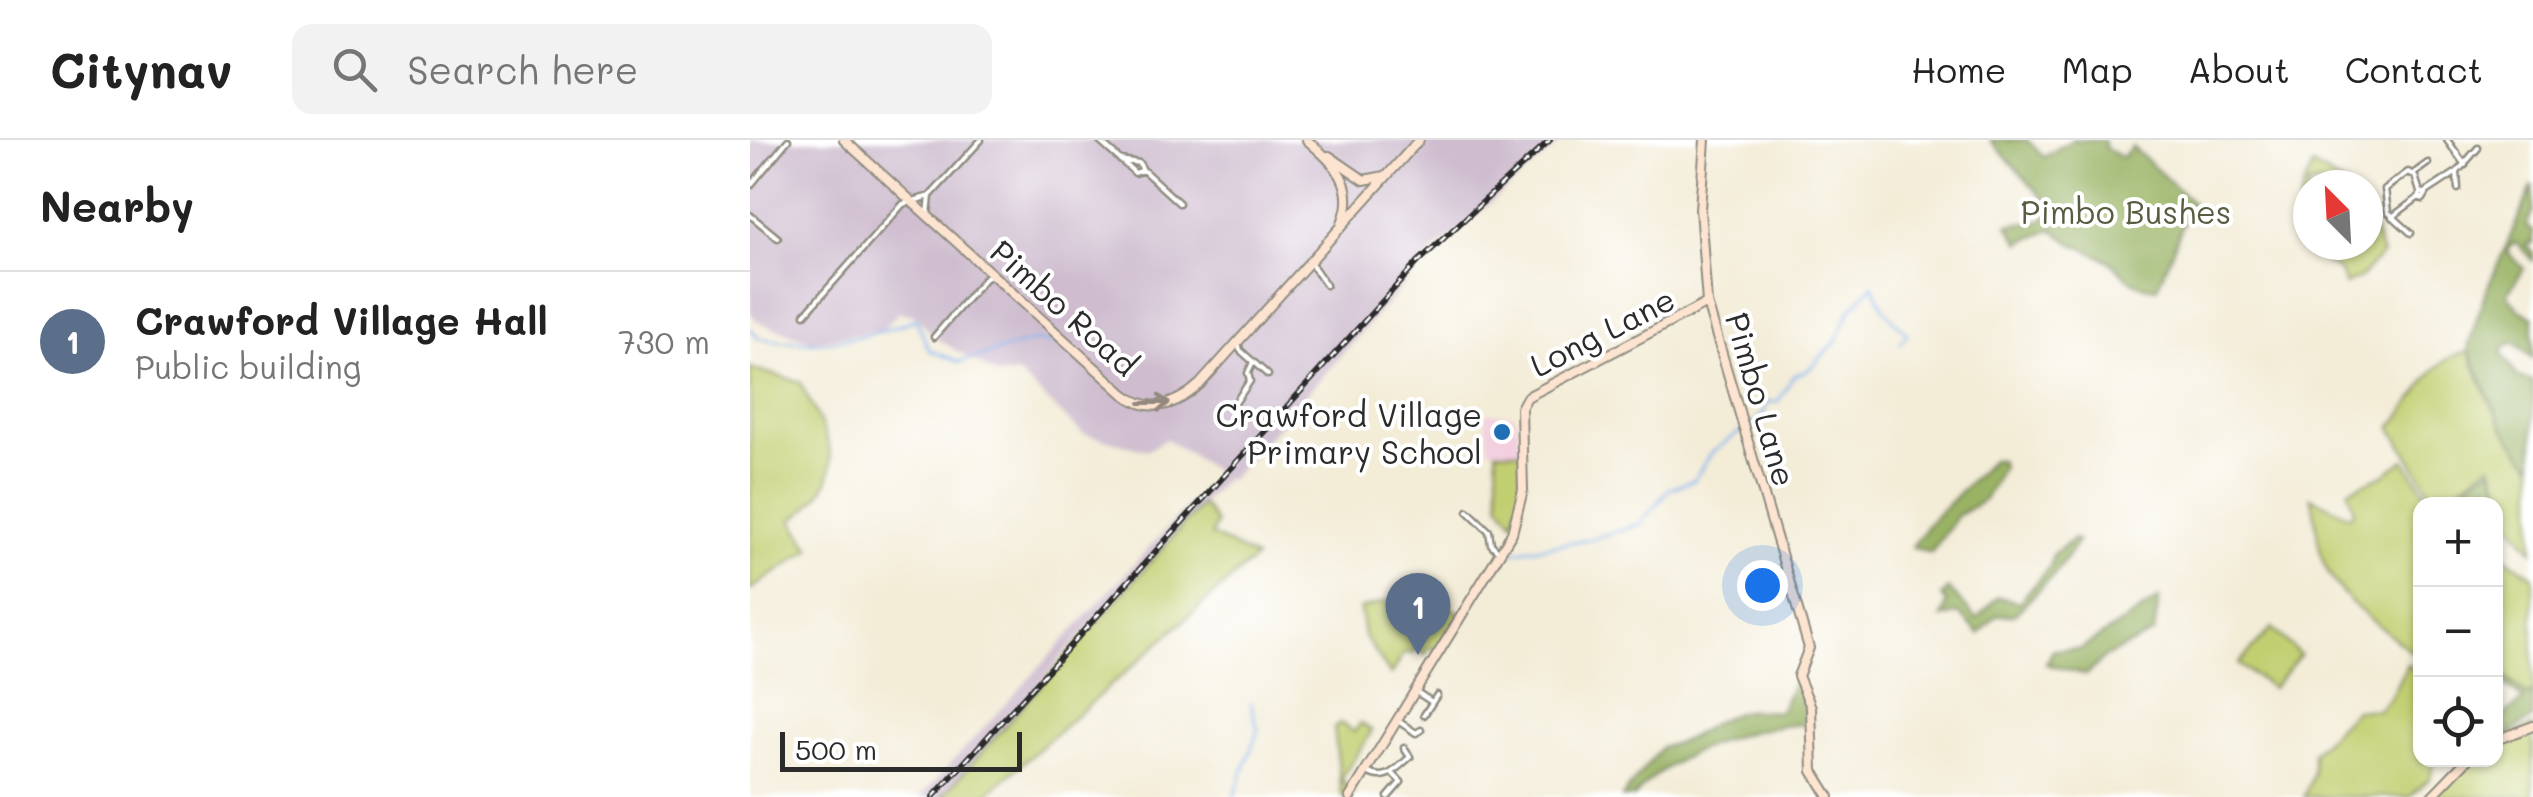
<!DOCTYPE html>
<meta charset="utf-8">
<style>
body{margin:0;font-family:Mali,sans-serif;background:#f2f2f2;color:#222}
.controls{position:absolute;right:30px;bottom:30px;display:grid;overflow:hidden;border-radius:20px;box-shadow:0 2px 8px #0004}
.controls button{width:90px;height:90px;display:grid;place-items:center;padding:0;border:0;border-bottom:2px solid #e0e0e0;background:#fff;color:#222;font:50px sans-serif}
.compass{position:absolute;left:1543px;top:30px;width:90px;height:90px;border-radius:50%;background:#fff;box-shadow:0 2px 8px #0004;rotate:336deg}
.scale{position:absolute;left:30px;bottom:25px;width:242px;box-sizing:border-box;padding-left:10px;border:5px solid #2b2b2b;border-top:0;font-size:28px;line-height:35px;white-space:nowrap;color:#2b2b2b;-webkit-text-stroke:8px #fff;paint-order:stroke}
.you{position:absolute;left:1012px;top:445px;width:35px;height:35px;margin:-25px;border:8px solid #fff;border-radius:50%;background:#1a73e8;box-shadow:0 0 0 15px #1a73e833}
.badge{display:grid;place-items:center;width:65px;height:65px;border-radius:50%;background:#1f6fb2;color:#fff;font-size:32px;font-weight:700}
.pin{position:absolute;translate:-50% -82px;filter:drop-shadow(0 2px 5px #0008)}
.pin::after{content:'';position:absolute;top:52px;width:35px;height:30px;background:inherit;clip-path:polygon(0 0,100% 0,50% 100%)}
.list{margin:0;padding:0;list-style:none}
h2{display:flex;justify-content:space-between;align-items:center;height:130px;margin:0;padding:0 40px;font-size:42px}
h2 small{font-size:32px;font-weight:400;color:#767676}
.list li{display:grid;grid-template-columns:65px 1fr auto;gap:30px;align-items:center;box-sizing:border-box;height:140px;padding:0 40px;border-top:2px solid #e0e0e0}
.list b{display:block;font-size:38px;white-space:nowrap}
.list p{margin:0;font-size:32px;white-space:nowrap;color:#767676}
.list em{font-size:32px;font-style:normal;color:#767676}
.icon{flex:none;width:55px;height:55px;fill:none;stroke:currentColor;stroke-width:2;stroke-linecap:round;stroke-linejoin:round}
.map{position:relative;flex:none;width:1783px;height:657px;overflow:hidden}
header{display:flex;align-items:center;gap:60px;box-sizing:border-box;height:140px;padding:0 50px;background:#fff;border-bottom:2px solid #e0e0e0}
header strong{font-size:48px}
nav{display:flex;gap:55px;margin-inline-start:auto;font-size:35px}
.search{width:700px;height:90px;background:#f2f2f2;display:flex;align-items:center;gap:25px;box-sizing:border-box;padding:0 35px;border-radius:20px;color:#767676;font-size:38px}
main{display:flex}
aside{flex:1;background:#fff}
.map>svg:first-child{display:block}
</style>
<header>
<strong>Citynav</strong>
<div class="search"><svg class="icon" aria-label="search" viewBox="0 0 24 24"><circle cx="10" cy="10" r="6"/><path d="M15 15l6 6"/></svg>Search here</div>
<nav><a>Home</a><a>Map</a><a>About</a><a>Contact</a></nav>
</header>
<main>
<aside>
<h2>Nearby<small></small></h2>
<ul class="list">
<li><span class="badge" style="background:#5c6f8a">1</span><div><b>Crawford Village Hall</b><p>Public building</p></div><em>730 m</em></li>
</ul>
</aside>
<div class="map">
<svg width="1783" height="657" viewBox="0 0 1783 657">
<rect width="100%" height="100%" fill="#fff"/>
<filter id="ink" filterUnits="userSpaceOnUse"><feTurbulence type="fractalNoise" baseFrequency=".01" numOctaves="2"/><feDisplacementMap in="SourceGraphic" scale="20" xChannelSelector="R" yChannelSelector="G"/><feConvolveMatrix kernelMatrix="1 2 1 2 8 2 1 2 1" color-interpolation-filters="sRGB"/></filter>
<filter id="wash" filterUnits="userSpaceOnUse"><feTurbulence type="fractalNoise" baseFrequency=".0048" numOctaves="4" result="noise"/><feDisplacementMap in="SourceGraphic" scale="40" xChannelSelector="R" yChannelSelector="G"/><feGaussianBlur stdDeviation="2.25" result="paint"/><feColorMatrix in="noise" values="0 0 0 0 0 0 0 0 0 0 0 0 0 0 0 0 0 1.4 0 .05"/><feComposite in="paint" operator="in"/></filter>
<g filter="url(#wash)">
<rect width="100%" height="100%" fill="#f3ecd7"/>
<path fill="#f3cfe0" d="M735,273L765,275L772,311L739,309Z"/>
<path fill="#cfbdcf" d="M0,0H737L747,4L775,0L770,12L784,0H814L682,113L480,340L476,337L312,516L220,630L192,657H170L468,333L416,299L397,310L333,294L268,234L247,235L184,197L166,176L149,172L132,190L62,201L8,182L0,173Z"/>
<path fill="#c2cf71" stroke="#767d4e" stroke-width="2.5" d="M1563,26L1594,45H1558V105H1618V76L1632,114L1611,137L1595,145L1590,132L1544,100L1553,47Z
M1719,212C1735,256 1752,291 1783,326V411L1756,377L1746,381V365L1756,359L1741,324L1708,348L1721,364H1688L1695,358L1687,363L1641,287C1664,266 1681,214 1719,212Z
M0,228L50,242C78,300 106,335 42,380L61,409L0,450Z
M746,311H772L771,351L764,382L750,364Z
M1654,320L1683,364H1670V500L1662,512C1632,486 1587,461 1573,421C1566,402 1567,377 1561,357L1600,376L1604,370L1598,350L1634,335Z
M452,364L466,383L461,395L505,418L234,657H192Z
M1746,411L1783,436V550L1779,557L1746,530Z
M671,452L712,474L689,511L681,507L675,515L666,509L661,514L655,512L641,535L614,496L610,469Z
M1522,488L1550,515L1522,548L1488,524Z
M1657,524L1670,535V620H1685L1680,638L1660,657H1554L1563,635V612L1605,570H1628L1641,556Z
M590,583L604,592L611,583L622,591L591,639L603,652L600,657H592L584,587Z
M1783,586V657H1681L1717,620H1746V600Z"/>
<path fill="#99b263" stroke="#626e47" stroke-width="2.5" d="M1240,0H1277L1294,17L1322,0H1354L1355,8L1372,17L1382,7L1442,62L1407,148C1369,144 1377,129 1352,117C1329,106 1324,107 1303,89L1270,103L1258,85L1292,80L1304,70Z
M1783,45V71L1776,86L1783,91V103L1776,105L1783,112V121L1768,104L1762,103L1757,112L1774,129L1757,154L1769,170L1783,176V219L1764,202L1755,206L1752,214L1768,237L1783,241V326L1753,288L1718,208L1734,156Z
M1242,320H1250L1252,327L1234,360L1208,375L1181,413L1162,407L1179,383Z
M1741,328L1756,359L1746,365L1721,364L1709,349Z
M1324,399L1328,401L1305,434L1264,475H1247L1229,494L1209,473L1192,478L1197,463L1192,456L1199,449L1227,479L1248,457L1269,462L1301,425L1303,414Z
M1409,459L1404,493L1355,517L1336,535L1296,524L1303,510L1331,509Z
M1746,530L1778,556L1783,550V578L1746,600V581L1774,560L1746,538Z
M1046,538L1061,584C1005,584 920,611 884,657H872L911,607C946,602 959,579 990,572C1002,569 1018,572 1030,572Z"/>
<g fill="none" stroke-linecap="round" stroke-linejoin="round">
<path stroke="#83b4ef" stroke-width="2.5" d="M0,188L8,198C65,207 112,201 166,179L179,210L209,222L284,201L310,203
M999,288L1014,273L1016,262H1028L1043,236L1057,231L1086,202L1100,170L1123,145L1134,169L1157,194L1150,203
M755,413L842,399L890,384L919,349L944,340L962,312L993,290
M484,657L508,590L501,563"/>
</g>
</g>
<g filter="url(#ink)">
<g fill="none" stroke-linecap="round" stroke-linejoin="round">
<defs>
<path id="street" d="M348,0L385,33L393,30L389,23L370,20
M1697,0L1715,25
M393,30L429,63
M1707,32L1708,49
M1663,34L1678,23
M0,46L38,0
M1671,52L1676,54L1673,59L1669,57Z
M1675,53L1707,32L1728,8
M178,74L180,56L231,0
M0,75L28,98
M1642,77L1669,57
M1661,93L1638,72L1635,49L1658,32L1665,36L1670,52
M560,122L576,145
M55,174L153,64L180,56
M184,197L236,137L243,135
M488,202L490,210L518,235
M485,263L500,241L498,233L503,222
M718,371L739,391L741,404L750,413
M665,551L682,562
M674,575L687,555
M648,581L666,593L671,590
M617,632C636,643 646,629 660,617L654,608
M638,657L651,642L642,633"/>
<path id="secondary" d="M94,0L374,254C401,275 427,265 450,244L669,0
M557,0C585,24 608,45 592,83
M955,0L950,69L957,163L1059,508L1048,536L1061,567L1063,631L1079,657
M579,16L614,40L635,36
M1746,600L1783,586
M600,657L762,393L773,350L771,268L777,257L957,163
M1681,657L1717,620"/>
</defs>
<use href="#street" stroke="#8f8c81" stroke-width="9"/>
<use href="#secondary" stroke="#8f8c81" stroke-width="12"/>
<use href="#street" stroke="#fff" stroke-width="4"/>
<use href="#secondary" stroke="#fde4d1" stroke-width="8"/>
<defs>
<path id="rail" d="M183,657L668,122L800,0"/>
</defs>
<use href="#rail" stroke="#2b2b2b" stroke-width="6"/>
<use href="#rail" stroke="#fff" stroke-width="2.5" stroke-dasharray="8" stroke-linecap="butt"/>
</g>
<defs><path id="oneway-shaft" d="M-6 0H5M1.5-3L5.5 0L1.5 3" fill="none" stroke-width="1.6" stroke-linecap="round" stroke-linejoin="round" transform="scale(2.5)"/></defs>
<use stroke="#94887e" href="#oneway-shaft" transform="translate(405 263)"/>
</g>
<circle fill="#1f6fb2" stroke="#fff" stroke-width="4" cx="752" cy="292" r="10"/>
<g text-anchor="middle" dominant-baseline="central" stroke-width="8" stroke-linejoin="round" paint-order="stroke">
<g font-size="32" fill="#585c40" stroke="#fff">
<text x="1376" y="71">Pimbo Bushes</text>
</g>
<g font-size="32" fill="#2b2b2b" stroke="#fff">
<text transform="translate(315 167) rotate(42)">Pimbo Road</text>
<text transform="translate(852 191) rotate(-27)">Long Lane</text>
<text transform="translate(1012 259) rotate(74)">Pimbo Lane</text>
</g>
<g font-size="32" fill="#2b2b2b" stroke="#fff" text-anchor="end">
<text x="732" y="274">Crawford Village<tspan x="732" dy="37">Primary School</tspan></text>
</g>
</g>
</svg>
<div class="controls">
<button>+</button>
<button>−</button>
<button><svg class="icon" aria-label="locate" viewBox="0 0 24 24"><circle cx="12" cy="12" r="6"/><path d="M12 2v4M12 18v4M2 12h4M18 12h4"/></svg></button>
</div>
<svg class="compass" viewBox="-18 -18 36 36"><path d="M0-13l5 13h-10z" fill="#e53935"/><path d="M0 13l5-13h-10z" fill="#767676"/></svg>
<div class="scale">500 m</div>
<div class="you"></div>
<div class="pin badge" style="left:668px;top:515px;background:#5c6f8a">1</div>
</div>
</main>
